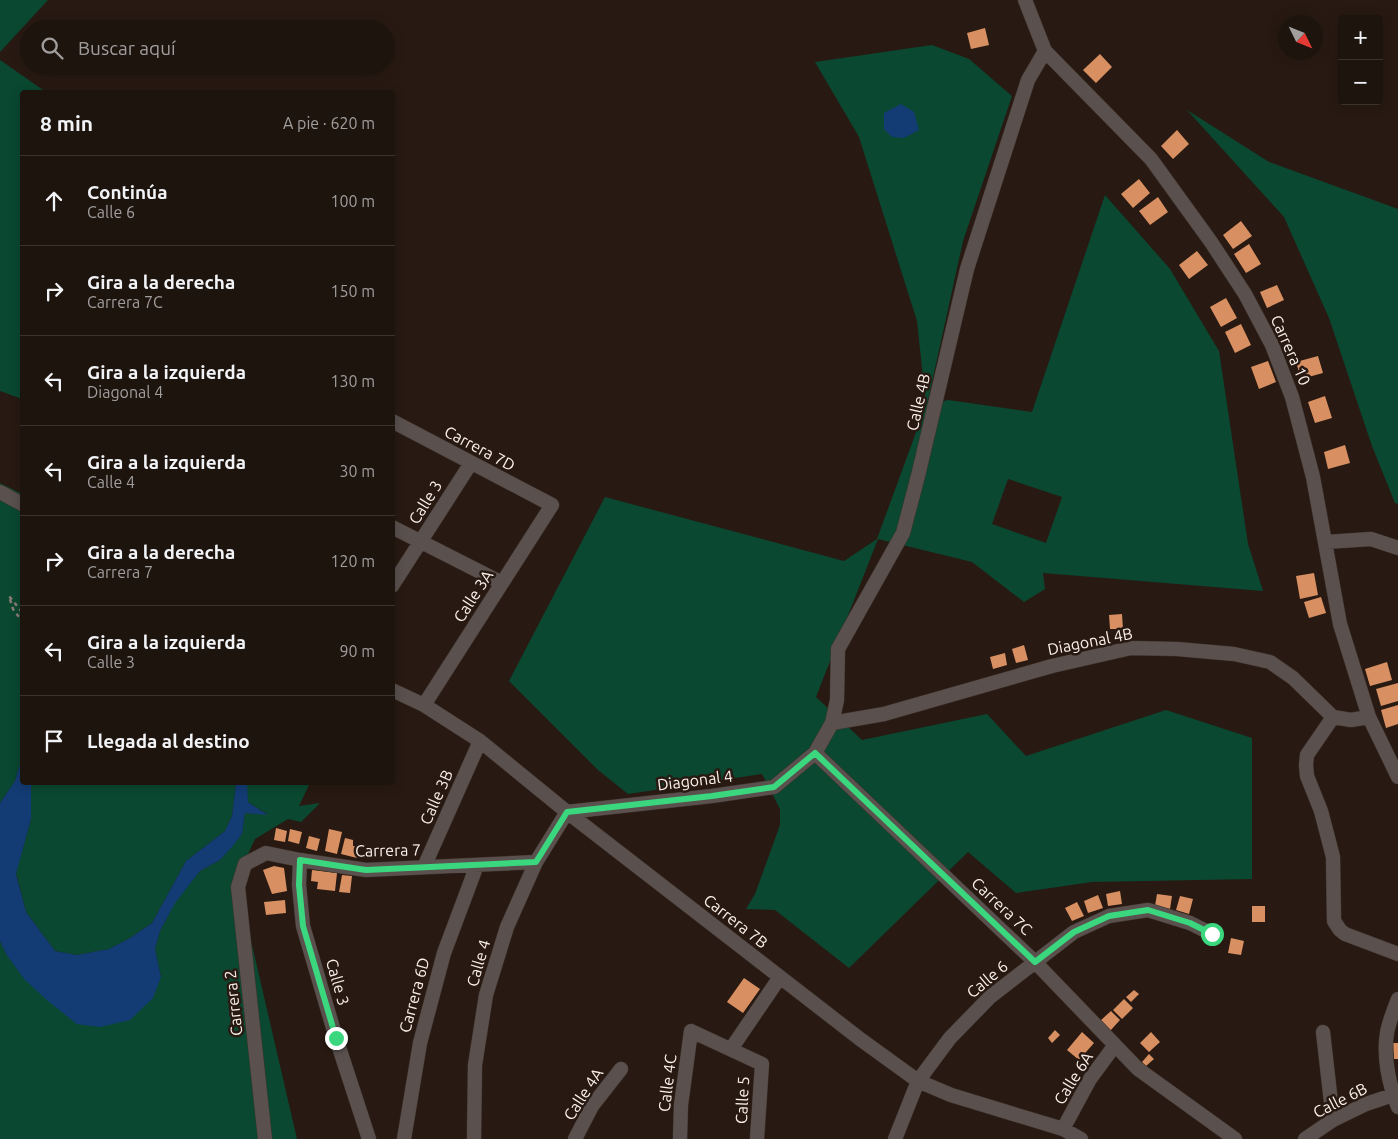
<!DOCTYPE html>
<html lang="es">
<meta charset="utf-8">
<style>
body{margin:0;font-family:Ubuntu,sans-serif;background:#2b211c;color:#f1f3f6}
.controls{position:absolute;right:15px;top:15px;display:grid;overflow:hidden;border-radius:5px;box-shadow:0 2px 12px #0003}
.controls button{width:45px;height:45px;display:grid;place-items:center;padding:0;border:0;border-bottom:1px solid #3c332e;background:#1e140e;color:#f1f3f6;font:25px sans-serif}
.compass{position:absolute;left:1278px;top:15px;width:45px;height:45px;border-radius:50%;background:#1e140e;box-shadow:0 2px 12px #0003;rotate:133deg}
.stop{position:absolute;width:15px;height:15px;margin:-11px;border:4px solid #3bd77e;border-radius:50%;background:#fff}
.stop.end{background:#3bd77e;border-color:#fff;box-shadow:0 1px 5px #0008}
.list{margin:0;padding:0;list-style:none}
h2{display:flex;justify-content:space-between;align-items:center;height:65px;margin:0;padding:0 20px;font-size:21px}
h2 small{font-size:16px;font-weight:400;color:#a19e9e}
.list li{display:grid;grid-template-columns:32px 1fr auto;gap:15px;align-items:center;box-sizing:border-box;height:90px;padding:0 20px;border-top:1px solid #3c332e}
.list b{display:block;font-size:19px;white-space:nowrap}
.list p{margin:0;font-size:16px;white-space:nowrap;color:#a19e9e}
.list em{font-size:16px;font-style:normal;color:#a19e9e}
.icon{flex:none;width:28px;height:28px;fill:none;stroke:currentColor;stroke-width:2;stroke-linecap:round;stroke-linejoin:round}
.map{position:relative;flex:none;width:1398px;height:1139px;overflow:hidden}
.search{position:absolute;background:#1e140e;box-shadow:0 2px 12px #0003;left:20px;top:20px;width:375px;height:55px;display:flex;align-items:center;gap:12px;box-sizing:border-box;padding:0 18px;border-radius:28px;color:#a19e9e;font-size:19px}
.panel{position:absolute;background:#1e140e;box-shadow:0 2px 12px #0003;left:20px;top:90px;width:375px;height:695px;border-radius:5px}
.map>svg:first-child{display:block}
</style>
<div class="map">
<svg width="1398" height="1139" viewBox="0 0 1398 1139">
<rect width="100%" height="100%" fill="#281a12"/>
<path fill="#0a4831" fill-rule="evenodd" d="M0,0H48L0,52Z
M932,45L969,59L1012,96L963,241L927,405L948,400L1032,412L1105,195L1170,269L1219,351L1248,544L1263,591L1043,573L1045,589L1024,602L972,562L878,539L816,697L862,740L987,714L1026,756L1166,710L1252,738V879L1092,882L1016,893L968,852L849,968L775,910L746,909L755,894L780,825V809L762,774L628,794L598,770L509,681L605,497L844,561L877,539L926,405L917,321L859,137L815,62ZM1008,479L1062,497L1046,543L992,524Z
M0,60L46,92H22V399L0,391Z
M1187,110L1269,162L1398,209V504L1395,503L1372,446L1329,318L1284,217Z
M0,483L22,494V757L15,781L0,803Z
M31,783H236L232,816L225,831L186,861L152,923L130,938L109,949L77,955L55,951L26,912L16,873L31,819Z
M246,783H310L299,806L320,803L301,822L288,819L255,839L235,882L246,919L297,1139H0V941L6,954L161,977L155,949L160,931L175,902L200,871L220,860L242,834L245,813L267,814L248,802Z"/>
<path fill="#133c75" d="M901,104L914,112L919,130L904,138L892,137L884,129V113Z
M22,757V782L31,783V819L16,874L26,912L55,951L77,955L109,949L130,938L152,923L186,861L225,831L232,816L236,783H247L248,802L268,815L245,813L242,834L232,847L220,860L200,871L175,903L160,931L155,949L161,977L153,998L130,1020L100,1027L77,1024L48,1001L25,980L6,954L0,941V803L15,781Z"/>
<path fill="#d89062" d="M985,28L989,45L971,49L967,33Z
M1100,54L1112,67L1096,83L1083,70Z
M1177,130L1189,144L1173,159L1161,146Z
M1139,179L1150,193L1133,208L1121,194Z
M1158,197L1168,212L1150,225L1139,211Z
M1241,221L1252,236L1233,249L1223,235Z
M1249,244L1261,264L1246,273L1234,254Z
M1197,251L1208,265L1189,279L1179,265Z
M1277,285L1284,300L1267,308L1260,292Z
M1226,298L1237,318L1221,327L1210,307Z
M1241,324L1251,345L1235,353L1225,332Z
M1318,356L1323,373L1301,379L1296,362Z
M1268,361L1276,382L1259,389L1251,367Z
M1325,396L1332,418L1315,423L1308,402Z
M1345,445L1350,463L1328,469L1324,452Z
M1314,573L1318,595L1300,599L1296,576Z
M1321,597L1326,613L1309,618L1304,602Z
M1122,614L1123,629H1110L1109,615Z
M1024,645L1028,660L1016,663L1012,649Z
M1005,653L1007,665L993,669L990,657Z
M1387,662L1392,680L1370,686L1365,669Z
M1398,683V701L1381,706L1376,689Z
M1398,705V724L1386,728L1381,710Z
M276,828L287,831L285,842L274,840Z
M290,829L302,832L299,844L288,841Z
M329,829L342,832L337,854L325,851Z
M309,836L320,839L317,851L306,848Z
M345,838L353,840V846L360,847L357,858L341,854Z
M274,866L284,868L287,891L272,894L263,870Z
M312,870L337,873L335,891L317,889L318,882L311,881Z
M342,875L352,876L350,893L339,892Z
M1120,891L1122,904L1108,906L1106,894Z
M1157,894L1172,896L1170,909L1155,906Z
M1098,895L1103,908L1088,913L1084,901Z
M1180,896L1193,899L1189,914L1176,910Z
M285,900L286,913L266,915L264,902Z
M1077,902L1084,916L1072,921L1065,908Z
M1252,906H1265V922H1252Z
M1231,938L1244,941L1241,955L1228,953Z
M744,978L760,989L743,1013L727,1002Z
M1134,990L1139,994L1131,1002L1126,997Z
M1124,999L1133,1008L1122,1019L1113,1010Z
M1111,1011L1120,1020L1110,1031L1100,1021Z
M1055,1030L1060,1035L1052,1043L1048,1038Z
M1082,1032L1094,1043L1079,1060L1067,1050Z
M1151,1032L1160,1042L1149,1052L1140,1043Z
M1393,1043H1398V1059H1394Z
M1149,1054L1154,1059L1146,1066L1142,1062Z"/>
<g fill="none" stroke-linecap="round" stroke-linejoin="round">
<defs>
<path id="minor" d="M1025,0L1045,51L1151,159L1211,242L1245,294L1272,345L1292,397L1313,477L1340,624L1369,717L1398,777
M392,421L552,505L424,705
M0,492L22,504
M392,527L502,583
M1326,542L1371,539L1398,548
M392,586L471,463
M392,690L424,705L480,741L567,812L860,1039L918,1081L951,1095L1063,1129L1081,1139
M1333,717L1307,755L1306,765L1307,776L1321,811L1333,857L1334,921L1340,930L1345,934L1398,954
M832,723L884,714L1052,666L1131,648L1177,649L1234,654L1270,662L1293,678L1333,717L1351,720L1369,717
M815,753L1035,962L1138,1069L1235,1139
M567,812L712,796L774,787L815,753L832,723L837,700L838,649L903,533L918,476L967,269L1028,80L1045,51
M300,860L299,885L303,926L336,1038L369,1139
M424,867L480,741
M1398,999C1394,1010 1389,1021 1387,1033C1383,1056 1389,1085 1398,1107
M1323,1032L1333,1120
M731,1049L780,977
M1063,1129L1090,1079L1115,1045
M265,1139L238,887L245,864L266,853L300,860L366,870L536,862
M404,1139L420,1043L444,953L477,865
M474,1139L475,1065L486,995L507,927L536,862L567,812
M575,1139L592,1106L621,1069
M680,1139L681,1105L691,1031L762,1064L757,1139
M895,1139L918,1081L950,1038L990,997L1074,932L1109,916L1148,910L1190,923L1212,934
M1305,1139L1333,1120L1366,1104L1393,1095"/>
</defs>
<use href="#minor" stroke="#41342c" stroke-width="15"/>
<path stroke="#897d76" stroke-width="2.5" stroke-dasharray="4 4" stroke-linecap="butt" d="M22,612L9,596L13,609L22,621"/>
<use href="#minor" stroke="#5a514f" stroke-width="14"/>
</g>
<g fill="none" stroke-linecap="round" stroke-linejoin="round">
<path stroke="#3bd77e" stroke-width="6" d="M336,1038L303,926L299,885L300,860L366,870L536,862L567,812L712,796L774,787L815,753L1035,962L1074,932L1109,916L1148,910L1190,923L1212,934"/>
</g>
<g text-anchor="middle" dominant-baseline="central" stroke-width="5" stroke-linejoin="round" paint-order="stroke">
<g font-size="16" fill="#fbf1eb" stroke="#281a12">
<text transform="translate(1291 350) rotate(66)">Carrera 10</text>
<text transform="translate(918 402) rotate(-77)">Calle 4B</text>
<text transform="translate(480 448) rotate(28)">Carrera 7D</text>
<text transform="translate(425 502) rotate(-58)">Calle 3</text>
<text transform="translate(473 596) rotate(-57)">Calle 3A</text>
<text transform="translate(1090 641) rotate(-11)">Diagonal 4B</text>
<text transform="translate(695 780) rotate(-7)">Diagonal 4</text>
<text transform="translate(436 797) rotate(-66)">Calle 3B</text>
<text transform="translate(388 850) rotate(-1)">Carrera 7</text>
<text transform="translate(1002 906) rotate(43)">Carrera 7C</text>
<text transform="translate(736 921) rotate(38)">Carrera 7B</text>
<text transform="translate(478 963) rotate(-74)">Calle 4</text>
<text transform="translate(987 979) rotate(-40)">Calle 6</text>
<text transform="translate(338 982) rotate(74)">Calle 3</text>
<text transform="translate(414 995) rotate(-75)">Carrera 6D</text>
<text transform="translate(233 1003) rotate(-96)">Carrera 2</text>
<text transform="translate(1073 1078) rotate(-58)">Calle 6A</text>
<text transform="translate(667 1083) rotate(-83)">Calle 4C</text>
<text transform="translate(583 1094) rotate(-57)">Calle 4A</text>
<text transform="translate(742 1100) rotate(-87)">Calle 5</text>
<text transform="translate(1340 1100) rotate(-27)">Calle 6B</text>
</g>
</g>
</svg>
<div class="controls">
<button>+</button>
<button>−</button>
</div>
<svg class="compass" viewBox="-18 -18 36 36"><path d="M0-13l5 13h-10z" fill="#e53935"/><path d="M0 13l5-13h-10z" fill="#a19e9e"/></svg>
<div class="stop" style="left:1212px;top:934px"></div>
<div class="stop end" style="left:336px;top:1038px"></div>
<div class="search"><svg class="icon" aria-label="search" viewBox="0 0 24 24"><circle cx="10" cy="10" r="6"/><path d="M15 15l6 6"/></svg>Buscar aquí</div>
<section class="panel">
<h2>8 min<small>A pie · 620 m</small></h2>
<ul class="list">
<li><svg class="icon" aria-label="ahead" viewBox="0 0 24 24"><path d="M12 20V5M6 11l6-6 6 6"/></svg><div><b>Continúa</b><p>Calle 6</p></div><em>100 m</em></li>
<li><svg class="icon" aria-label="right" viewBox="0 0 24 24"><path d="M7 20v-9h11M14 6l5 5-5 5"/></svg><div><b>Gira a la derecha</b><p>Carrera 7C</p></div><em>150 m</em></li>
<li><svg class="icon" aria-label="left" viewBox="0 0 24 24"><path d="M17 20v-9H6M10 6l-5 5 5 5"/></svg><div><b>Gira a la izquierda</b><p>Diagonal 4</p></div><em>130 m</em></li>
<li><svg class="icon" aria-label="left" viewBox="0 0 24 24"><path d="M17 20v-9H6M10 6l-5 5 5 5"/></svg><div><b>Gira a la izquierda</b><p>Calle 4</p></div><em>30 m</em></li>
<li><svg class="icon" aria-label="right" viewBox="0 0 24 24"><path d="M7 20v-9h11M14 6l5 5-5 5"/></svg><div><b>Gira a la derecha</b><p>Carrera 7</p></div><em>120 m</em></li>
<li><svg class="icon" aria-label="left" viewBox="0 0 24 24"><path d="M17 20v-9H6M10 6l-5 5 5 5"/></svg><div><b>Gira a la izquierda</b><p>Calle 3</p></div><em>90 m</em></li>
<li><svg class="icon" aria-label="arrive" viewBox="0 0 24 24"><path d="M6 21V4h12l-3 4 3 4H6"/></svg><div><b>Llegada al destino</b></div></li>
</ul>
</section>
</div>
